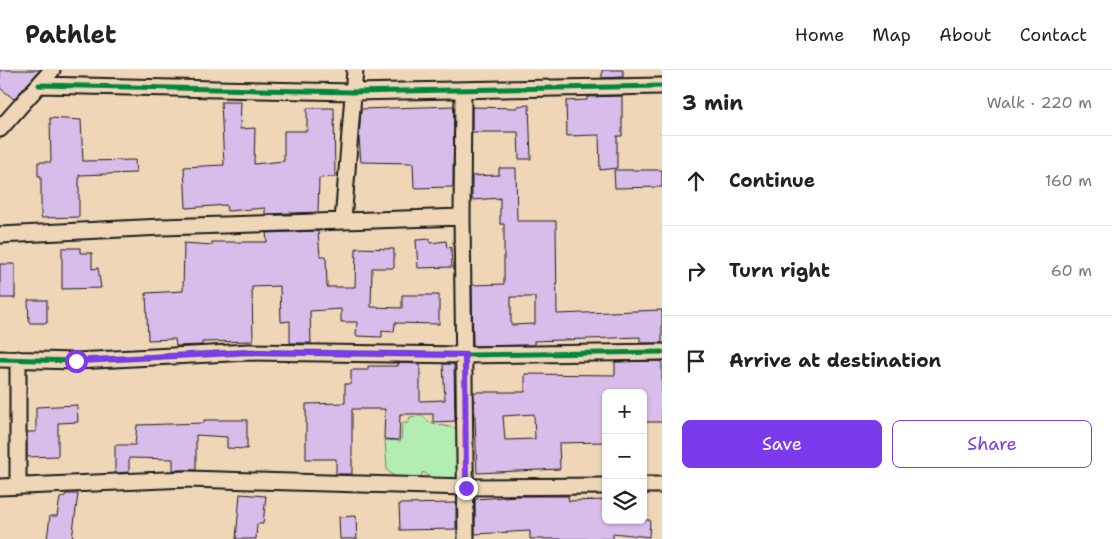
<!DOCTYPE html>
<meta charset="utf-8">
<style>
body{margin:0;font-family:"Shantell Sans",sans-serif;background:#f6f6f6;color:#222}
.controls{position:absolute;right:15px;bottom:15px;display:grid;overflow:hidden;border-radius:8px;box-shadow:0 1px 4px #0004}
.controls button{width:45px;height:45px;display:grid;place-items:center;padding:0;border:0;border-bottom:1px solid #e0e0e0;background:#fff;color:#222;font:25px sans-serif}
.stop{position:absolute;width:15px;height:15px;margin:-11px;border:4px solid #7c3aed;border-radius:50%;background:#fff}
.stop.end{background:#7c3aed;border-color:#fff;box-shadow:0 1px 5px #0008}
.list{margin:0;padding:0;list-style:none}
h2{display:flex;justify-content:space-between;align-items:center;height:65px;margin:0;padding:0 20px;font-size:21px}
h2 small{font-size:16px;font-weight:400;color:#767676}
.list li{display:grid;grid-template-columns:32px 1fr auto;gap:15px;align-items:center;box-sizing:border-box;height:90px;padding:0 20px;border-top:1px solid #e0e0e0}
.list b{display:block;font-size:19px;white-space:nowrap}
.list em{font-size:16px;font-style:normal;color:#767676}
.actions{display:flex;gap:10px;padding:15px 20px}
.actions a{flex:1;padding:11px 0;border:1px solid #7c3aed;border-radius:8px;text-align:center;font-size:18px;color:#7c3aed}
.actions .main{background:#7c3aed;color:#fff}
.icon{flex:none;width:28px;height:28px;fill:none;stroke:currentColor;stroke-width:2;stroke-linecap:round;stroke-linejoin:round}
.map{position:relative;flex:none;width:662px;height:469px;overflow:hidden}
header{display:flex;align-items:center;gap:30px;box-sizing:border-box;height:70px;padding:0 25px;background:#fff;border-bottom:1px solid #e0e0e0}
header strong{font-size:24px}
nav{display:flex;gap:28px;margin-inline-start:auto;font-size:18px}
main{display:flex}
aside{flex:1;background:#fff}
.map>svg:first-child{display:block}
</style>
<header>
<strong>Pathlet</strong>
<nav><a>Home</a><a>Map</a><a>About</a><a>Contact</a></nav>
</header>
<main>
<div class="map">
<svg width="662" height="469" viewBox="0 0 662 469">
<rect width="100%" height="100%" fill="#efd6b7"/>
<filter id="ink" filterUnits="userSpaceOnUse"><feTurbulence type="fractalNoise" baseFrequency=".02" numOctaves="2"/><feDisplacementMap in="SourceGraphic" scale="10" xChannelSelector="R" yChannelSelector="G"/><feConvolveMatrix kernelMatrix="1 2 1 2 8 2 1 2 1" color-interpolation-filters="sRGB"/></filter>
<g filter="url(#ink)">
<path fill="#b3edb1" stroke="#688466" d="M423,346L430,353L459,359L463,413L434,410L423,402L418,413L397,409L387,400L385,370L401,371L402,353H408L410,347Z"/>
<path fill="#d8bcea" stroke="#1c1c1c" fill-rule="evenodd" d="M0,0H40L14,29L0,18Z
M602,0H623V7L602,8Z
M622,26V66H617V98L600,100L599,65L567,66L566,31L587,30V27Z
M221,32H241L240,59L255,58L254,94L284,91V61H307V38H334L335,107L319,108L318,142L265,144V138L227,141L226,135L186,138L184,97L224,95Z
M529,35L531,89H519L518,62H472V37L517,38V36Z
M454,36L453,117L414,118L413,93L361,92L359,68L361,39Z
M50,48L81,50L83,91L135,90L136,103L79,105V147L41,148V106H38V92H51Z
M499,98H516L517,151H556L557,244L662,240V273H640V267L534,271V275L473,276L472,215L504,214V154H500V128L472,130V106L499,105ZM511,227H535V254L511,255Z
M614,100H662V117L615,118Z
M318,161L320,186H326L327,217H355L356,178L394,179V198H372L371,237L402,238V225H439V254L395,253L394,262L382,261V267L356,266L357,252H341V239L310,241L311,273H290V251L281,252L280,216L252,217L253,271L202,272V275L176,276L175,269L148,270L146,223L183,221L184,173L212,175V172H267L266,163Z
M430,169V173L446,171L447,178L451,177L452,197L418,198L416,170Z
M62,178H80V183H92V199L98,198L101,218L62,219Z
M0,194H15V228H0Z
M28,230H47V253H29Z
M662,291V352H643V323H606V372L559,373L560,399L477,403L474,322H525V304L615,305V292ZM534,344L535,369L505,370L503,346Z
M398,293L420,294V331L445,330L443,294H454L455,351L433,352V344H400L399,370L384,369L385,339H352V404H336V389H306V334L345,333V314H351V300H368V296H398Z
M77,335L78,352L58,353V386L27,387V362H36V337Z
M204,350H247V379L227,378V367L196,365V400H173V389L129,388V402L115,403V375H135L137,355L204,353Z
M66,424H78L72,469H47L50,446H57L60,428L65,426Z
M240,424L266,426L263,454H257L256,469H236Z
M517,426H568L569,431L606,430V450H650L649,467L613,463V469H530V461L475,464V429Z
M456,433V459L400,460L399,434Z
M356,446L357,469H340L339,447Z"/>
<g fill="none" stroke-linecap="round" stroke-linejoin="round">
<defs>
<path id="street" d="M39,15L352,22L662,16
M463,20L462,147L466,469
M0,59L52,0
M343,151L355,0
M0,165L162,157L462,147
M0,289L76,291L249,282L465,285L662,282
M643,415H662
M18,416V289
M0,417L188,409L466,417L606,416"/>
</defs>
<use href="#street" stroke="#1c1c1c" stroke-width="19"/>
<use href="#street" stroke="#efd6b7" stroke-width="15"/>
<defs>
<path id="cycleway" d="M39,15L352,22L662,16
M0,289L76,291L249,282L465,285L662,282"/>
</defs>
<use href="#cycleway" stroke="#efd6b7" stroke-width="8"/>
<use href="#cycleway" stroke="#00873e" stroke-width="5"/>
</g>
</g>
<g fill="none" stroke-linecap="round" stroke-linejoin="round" filter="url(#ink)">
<path stroke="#7c3aed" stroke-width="6" d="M76,291L249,282L465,285L466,418"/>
</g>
</svg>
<div class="controls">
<button>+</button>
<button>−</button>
<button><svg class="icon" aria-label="layers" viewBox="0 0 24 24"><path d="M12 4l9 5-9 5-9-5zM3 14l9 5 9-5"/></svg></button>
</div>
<div class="stop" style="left:76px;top:291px"></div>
<div class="stop end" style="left:466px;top:418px"></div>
</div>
<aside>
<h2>3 min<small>Walk · 220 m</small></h2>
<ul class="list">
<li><svg class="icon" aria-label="ahead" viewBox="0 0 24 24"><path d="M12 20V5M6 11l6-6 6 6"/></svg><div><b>Continue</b></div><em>160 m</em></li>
<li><svg class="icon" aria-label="right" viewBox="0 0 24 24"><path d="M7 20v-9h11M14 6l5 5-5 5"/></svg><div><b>Turn right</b></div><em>60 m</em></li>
<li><svg class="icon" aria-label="arrive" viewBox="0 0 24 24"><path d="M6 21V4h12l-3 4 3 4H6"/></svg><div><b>Arrive at destination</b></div></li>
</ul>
<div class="actions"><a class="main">Save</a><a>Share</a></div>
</aside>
</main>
